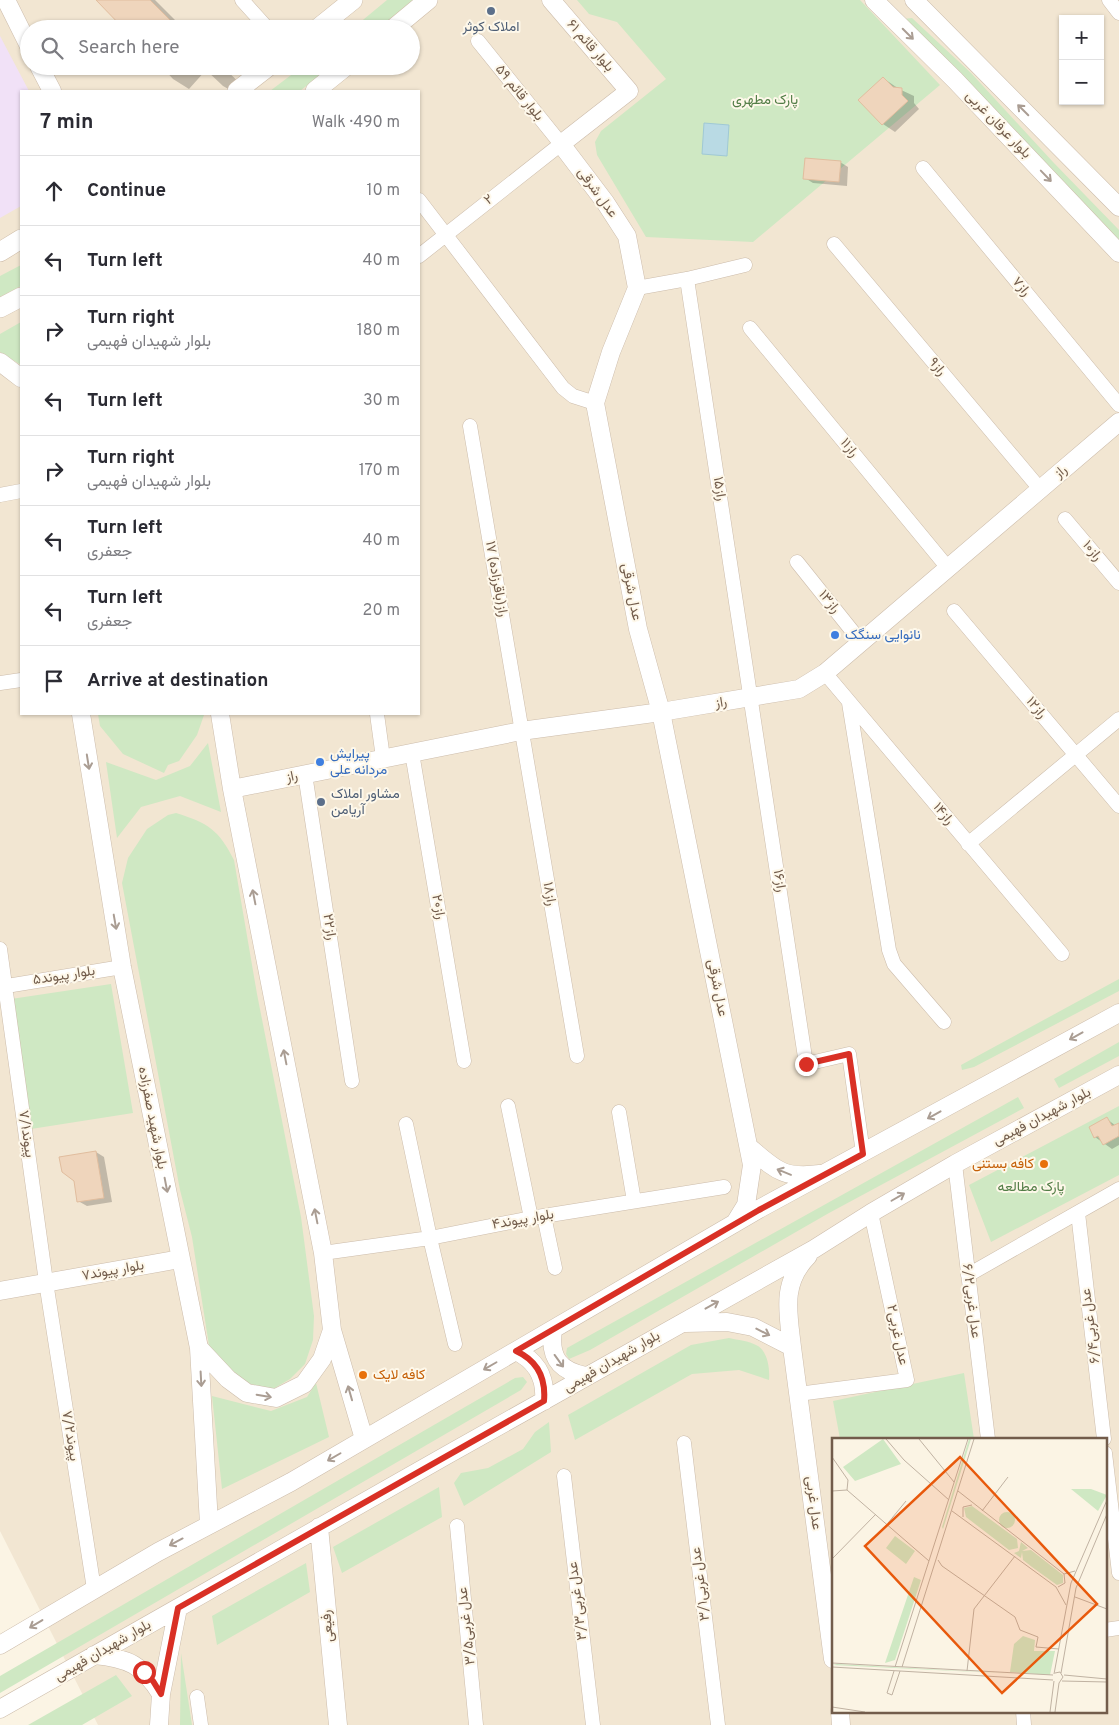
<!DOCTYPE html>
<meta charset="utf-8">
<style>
body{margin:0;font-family:Overpass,Vazirmatn,sans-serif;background:#f7f7f7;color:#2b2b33}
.controls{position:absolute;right:15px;top:15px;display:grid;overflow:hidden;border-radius:0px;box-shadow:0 1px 4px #0004}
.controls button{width:45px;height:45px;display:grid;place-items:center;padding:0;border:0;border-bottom:1px solid #e1e1e2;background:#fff;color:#2b2b33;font:25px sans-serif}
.stop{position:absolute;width:15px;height:15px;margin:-11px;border:4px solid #d93025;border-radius:50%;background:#fff}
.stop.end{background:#d93025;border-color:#fff;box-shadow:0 1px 5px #0008}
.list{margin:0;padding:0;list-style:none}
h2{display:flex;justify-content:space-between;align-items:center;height:65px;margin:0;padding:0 20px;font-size:21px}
h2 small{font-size:16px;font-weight:400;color:#7c7c81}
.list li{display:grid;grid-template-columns:32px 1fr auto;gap:15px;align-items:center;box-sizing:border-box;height:70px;padding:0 20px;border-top:1px solid #e1e1e2}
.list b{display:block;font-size:19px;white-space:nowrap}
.list p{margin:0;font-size:16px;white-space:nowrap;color:#7c7c81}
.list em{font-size:16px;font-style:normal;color:#7c7c81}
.icon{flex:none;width:28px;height:28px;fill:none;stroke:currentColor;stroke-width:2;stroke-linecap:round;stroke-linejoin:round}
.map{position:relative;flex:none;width:1119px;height:1725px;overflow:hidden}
.search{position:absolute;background:#fff;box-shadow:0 1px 4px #0004;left:20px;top:20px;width:400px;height:55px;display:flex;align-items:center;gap:12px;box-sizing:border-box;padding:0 18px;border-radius:28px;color:#7c7c81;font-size:19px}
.panel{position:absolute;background:#fff;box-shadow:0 1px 4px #0004;left:20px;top:90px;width:400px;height:625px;border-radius:0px}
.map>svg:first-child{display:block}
</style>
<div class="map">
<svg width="1119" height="1725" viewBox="0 0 1119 1725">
<rect width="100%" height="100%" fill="#fbf4e4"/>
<path fill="#f2e6d2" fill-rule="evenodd" d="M0,0H1119V1725H98L0,1531ZM1063,19H1100V101H1063ZM29,29H411V66H29ZM21,91H419V714H21ZM833,1439H1105V1711H833Z"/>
<path fill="#f1e1f7" d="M0,36L29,91H21V206L0,218Z"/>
<path fill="#cfe8c3" d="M387,0H413L378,29H352Z
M577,0H860L940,85L753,242L646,237L597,155L595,142L601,131L666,79L617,22L589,14Z
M912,18L971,73L1053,162L1119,230V244L903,19Z
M303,66H331L300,91H270Z
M21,265V286L0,297V276Z
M21,322V365L0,352V334Z
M98,714H204V715L197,735L179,761L168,765L164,773L123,754L100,726Z
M208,743L221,812L180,796L141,807L117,838L106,762L156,780L190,766Z
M176,813C208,823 219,830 234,860L257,994L301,1217L314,1316L313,1340L305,1364L290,1379L273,1389L242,1382L210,1352L192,1237L180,1190L122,883L128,858L147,829L168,815Z
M1119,979V991L974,1067L962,1070L961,1065Z
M111,984L133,1113L31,1129L11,999Z
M1119,1042V1056L1059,1088L1054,1079Z
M1018,1097L1024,1108L829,1213L590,1350L569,1359L566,1354L567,1348Z
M1119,1106V1175L991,1242L969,1185Z
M729,1338C738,1340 749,1341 756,1345C768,1350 770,1370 769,1380L739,1370L692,1374L575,1440L568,1415L691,1345Z
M964,1373L974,1439H840L833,1401Z
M523,1377L527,1382L521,1390L0,1693V1676L515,1378Z
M316,1383L329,1437L222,1489L212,1396L271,1411L307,1397Z
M549,1422L551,1452L464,1506L454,1483L461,1473L488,1468L523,1449L535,1432Z
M439,1487L442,1517L342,1573L333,1547Z
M306,1563L310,1592L217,1645L212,1616Z
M181,1653L192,1725H180Z
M116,1675L132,1696L82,1725H28Z"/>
<path fill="#b9dae4" stroke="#a0c9d5" d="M704,123L729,125L727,156L702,154Z"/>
<path fill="#0003" d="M97,0H155L184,29H125Z
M161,66H222L246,89L232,91L223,86L206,70L189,89L173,79Z
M883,78L899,89L914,96V103L919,109L895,132L883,124L860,100Z
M840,162L848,167L847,186L813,183L805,178Z
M1107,1119L1116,1126L1119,1124V1145L1112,1149L1095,1137Z
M96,1152L104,1157L112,1202L87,1206L78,1201L75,1180Z"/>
<path fill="#efd5bc" stroke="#e1bd9e" d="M96,0H150L179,29H124Z
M883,77L893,87L902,88V95L908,101L882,125L858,100Z
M805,158L841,161L839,182L803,179Z
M1107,1117L1112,1126L1119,1123V1136L1103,1145L1098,1136L1094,1138L1089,1127Z
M96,1151L104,1198L77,1202L74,1181L62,1172L59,1157Z"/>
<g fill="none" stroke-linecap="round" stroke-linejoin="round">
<defs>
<path id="minor" d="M242,0L268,29
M1109,0L1119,13
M923,168L1119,405
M419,200L563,388L573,396L595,403
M834,244L1040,489
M419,256L561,144L478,41
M687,279L806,1064L849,1054L863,1153
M637,288L687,279L745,265
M750,328L948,568
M470,426L577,1056
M0,495L21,491
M1065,519L1119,583
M797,562L861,642
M954,611L1119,806
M825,673L1062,954
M0,683L21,680
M849,703L889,950L894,964L944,1022
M377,714L383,758
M412,753L464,1061
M305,774L352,1081
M968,844L1119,719
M0,949L46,1282L94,1589
M0,987L122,967
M508,1106L531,1218
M619,1112L634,1201
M406,1124L430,1238L455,1344
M955,1164L988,1439
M1078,1213L1104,1439
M544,1216L555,1268
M323,1253L430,1238L531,1218L724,1187
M968,1275L1119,1189
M798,1394L907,1380L871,1213
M684,1443L718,1725
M1105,1453L1119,1573
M564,1476L593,1725
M457,1526L476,1725
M1105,1630L1119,1628
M197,1697L201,1725
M1023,1711L1024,1725"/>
<path id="tertiary" d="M6,0L29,46
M551,0L629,91L561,144L605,202L627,236L637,288L611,352L595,403L638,629L661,712L752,1165L746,1205L735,1223
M874,0L955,80L1119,253
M914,0L1119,207
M39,66L52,91
M0,362L21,378
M81,714L122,967L199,1348L209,1524
M220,714L232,789L323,1253L332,1330L364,1439
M232,789L521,731L661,712L799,689L825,673L1119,422
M749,1147C776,1170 783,1179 820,1174
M808,1256C781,1283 788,1312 792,1347L833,1659
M0,1291L180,1259
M685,1323L727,1322L753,1327L792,1347
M553,1330C549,1357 559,1371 586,1376
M199,1348L228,1379L247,1393L276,1398L304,1384L322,1359L332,1330
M516,1351C537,1361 546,1378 544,1401
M319,1527L338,1725
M0,1645L158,1552L291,1482L759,1209L1119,1013
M94,1655C128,1658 143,1665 161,1694
M0,1709L447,1455L814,1249L871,1213L955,1164L1119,1075
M840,1711L841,1725
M159,1725L161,1694L178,1608"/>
<path id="secondary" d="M317,29L353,0
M393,29L428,0
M237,91L269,66
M315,91L346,66
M0,252L21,239
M0,308L21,297"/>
</defs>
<use href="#minor" stroke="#ccbcab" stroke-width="15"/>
<use href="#tertiary" stroke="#ccbcab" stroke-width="19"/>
<use href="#secondary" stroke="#cfbda9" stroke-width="20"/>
<use href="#minor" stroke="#fff" stroke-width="14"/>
<use href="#tertiary" stroke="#fff" stroke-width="18"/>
<use href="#secondary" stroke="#fff" stroke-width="19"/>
</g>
<defs><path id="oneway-shaft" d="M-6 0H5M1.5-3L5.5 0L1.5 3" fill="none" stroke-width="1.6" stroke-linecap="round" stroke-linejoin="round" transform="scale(1.25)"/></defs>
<g stroke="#aa9d93">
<use href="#oneway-shaft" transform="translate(908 34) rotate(45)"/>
<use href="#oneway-shaft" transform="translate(1023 110) rotate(-135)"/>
<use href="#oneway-shaft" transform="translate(1046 176) rotate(46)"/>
<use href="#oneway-shaft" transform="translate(88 762) rotate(81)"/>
<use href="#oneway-shaft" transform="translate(254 897) rotate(-101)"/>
<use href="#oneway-shaft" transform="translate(115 922) rotate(80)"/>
<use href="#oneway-shaft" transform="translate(1076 1036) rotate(151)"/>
<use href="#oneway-shaft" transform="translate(285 1057) rotate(-101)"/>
<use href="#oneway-shaft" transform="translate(934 1115) rotate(151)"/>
<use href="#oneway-shaft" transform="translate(784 1172) rotate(-158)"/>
<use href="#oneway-shaft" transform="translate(166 1185) rotate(79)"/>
<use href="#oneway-shaft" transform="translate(898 1197) rotate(-30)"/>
<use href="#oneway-shaft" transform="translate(316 1216) rotate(-101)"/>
<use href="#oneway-shaft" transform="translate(712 1305) rotate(-29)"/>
<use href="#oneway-shaft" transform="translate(763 1332) rotate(27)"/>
<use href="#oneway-shaft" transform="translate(559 1361) rotate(54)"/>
<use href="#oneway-shaft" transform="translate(490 1366) rotate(150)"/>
<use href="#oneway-shaft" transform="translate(201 1379) rotate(87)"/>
<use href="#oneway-shaft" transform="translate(350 1393) rotate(-106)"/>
<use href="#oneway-shaft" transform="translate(264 1396) rotate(10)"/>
<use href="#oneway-shaft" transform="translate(334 1457) rotate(150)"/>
<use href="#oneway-shaft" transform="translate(176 1542) rotate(152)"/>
<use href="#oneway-shaft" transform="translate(36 1624) rotate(149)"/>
</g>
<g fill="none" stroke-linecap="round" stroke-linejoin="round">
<path stroke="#d93025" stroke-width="6" d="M144,1672L153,1681L161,1694L178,1608L544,1401C546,1378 538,1361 516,1351L759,1210L863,1154L849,1054L806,1064"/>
</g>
<g fill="#5c6f8a" stroke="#fef8ea" stroke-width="2">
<circle cx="491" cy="11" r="5"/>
<circle cx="321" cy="802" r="5"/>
</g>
<g fill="#3f7fe0" stroke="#fef8ea" stroke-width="2">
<circle cx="835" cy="635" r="5"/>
<circle cx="320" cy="762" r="5"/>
</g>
<g fill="#e8710a" stroke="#fef8ea" stroke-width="2">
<circle cx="1044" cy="1164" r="5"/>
<circle cx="363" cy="1375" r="5"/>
</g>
<g text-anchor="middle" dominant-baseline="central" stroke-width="4" stroke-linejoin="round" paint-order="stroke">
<g font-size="14" fill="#4e5e75" stroke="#fef8ea">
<text x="491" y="27">املاک کوثر</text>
<text x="331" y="794" text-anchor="start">مشاور املاک<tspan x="331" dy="16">آریامن</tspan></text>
</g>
<g font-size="14" fill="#725c4b" stroke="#fef8ea">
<text transform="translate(590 46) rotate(49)">بلوار قائم ۶۱</text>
<text transform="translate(519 93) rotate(51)">بلوار قائم ۵۹</text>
<text transform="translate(998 125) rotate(46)">بلوار عرفان غربی</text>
<text transform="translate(597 193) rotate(54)">عدل شرقی</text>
<text transform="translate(489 200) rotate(-38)">۲</text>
<text transform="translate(1021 287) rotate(50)">راز۷</text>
<text transform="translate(937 367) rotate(50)">راز۹</text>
<text transform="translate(849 448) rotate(51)">راز۱۱</text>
<text transform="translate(1061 472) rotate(-40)">راز</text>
<text transform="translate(719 489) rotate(81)">راز۱۵</text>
<text transform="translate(1092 551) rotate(50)">راز۱۰</text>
<text transform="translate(496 579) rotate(80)">۱۷ راز(باقرزاده)</text>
<text transform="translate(631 592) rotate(79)">عدل شرقی</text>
<text transform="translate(829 602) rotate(51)">راز۱۳</text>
<text transform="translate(721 703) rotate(-9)">راز</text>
<text transform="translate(1036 708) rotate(50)">راز۱۲</text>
<text transform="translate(292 777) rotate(-12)">راز</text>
<text transform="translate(943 814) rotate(50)">راز۱۴</text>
<text transform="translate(779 881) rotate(81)">راز۱۶</text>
<text transform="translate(549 894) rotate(80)">راز۱۸</text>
<text transform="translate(438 907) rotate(80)">راز۲۰</text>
<text transform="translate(329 927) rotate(81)">راز۲۲</text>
<text transform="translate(64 976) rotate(-9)">بلوار پیوند۵</text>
<text transform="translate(717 988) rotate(79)">عدل شرقی</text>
<text transform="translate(1042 1117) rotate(-28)">بلوار شهیدان فهیمی</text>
<text transform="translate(152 1118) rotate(79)">بلوار شهید صفرزاده</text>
<text transform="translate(26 1134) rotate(82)">پیوند۷/۱</text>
<text transform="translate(523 1220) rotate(-10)">بلوار پیوند۴</text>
<text transform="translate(113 1271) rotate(-10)">بلوار پیوند۷</text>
<text transform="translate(971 1301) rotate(83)">۶/۲عدل غربی</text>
<text transform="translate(1091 1326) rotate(-97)">۶/۴عدل غربی</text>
<text transform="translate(897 1335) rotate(78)">عدل غربی۲</text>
<text transform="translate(612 1362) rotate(-30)">بلوار شهیدان فهیمی</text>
<text transform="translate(70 1436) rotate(81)">پیوند۷/۲</text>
<text transform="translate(813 1503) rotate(83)">عدل غربی</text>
<text transform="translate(701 1584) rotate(-97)">عدل غربی۳/۱</text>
<text transform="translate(578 1601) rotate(-97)">عدل غربی۳/۳</text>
<text transform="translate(328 1626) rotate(-95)">رفیعی</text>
<text transform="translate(467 1626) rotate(-96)">عدل غربی۳/۵</text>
<text transform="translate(103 1651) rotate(-30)">بلوار شهیدان فهیمی</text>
</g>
<g font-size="14" fill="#527d46" stroke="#fef8ea">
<text x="765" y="100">پارک مطهری</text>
<text x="1031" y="1187">پارک مطالعه</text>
</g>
<g font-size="14" fill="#366cbe" stroke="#fef8ea" text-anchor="start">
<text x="845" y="635">نانوایی سنگک</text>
<text x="330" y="754">پیرایش<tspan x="330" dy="16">مردانه علی</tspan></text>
</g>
<g font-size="14" fill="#c56008" stroke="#fef8ea" text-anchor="end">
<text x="1034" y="1164">کافه بستنی</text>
<text x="373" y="1375" text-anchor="start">کافه لایک</text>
</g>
</g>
<g transform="translate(832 1438)">
<rect width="275" height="275" fill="#fbf4e4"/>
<path d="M51,1L69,26L23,43L11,29ZM137,1H139L111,91L110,89ZM239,51H259L275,57L266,73ZM140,68L185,101L186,110L177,112L134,79L132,70ZM167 82a8 8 0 1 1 16 0a8 8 0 1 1-16 0ZM63,98L83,113L74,126L54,110ZM189,104L196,110L190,113L199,112L231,137V145L225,147L200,129L191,122L190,114L189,120L182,115L187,113ZM82,139L89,142L63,222L53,225ZM191,198L203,202L202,213H223L218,237L178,234L182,206ZM5,226L187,236L1,227Z" fill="#cfe8c3"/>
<path fill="none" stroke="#c0b2a2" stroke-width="1" d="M54,1L72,22L117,62M87,1L122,44M0,19L16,42L15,52M15,52L97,123M0,53L15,52M126,53L232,136L243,133M120,73L224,149L234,167M150,73L176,39M131,79V69L140,67M56,85L74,63M0,121L44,76M106,122L110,128L183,179L188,192L206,199L204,209L227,211M226,149L233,145L232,136M243,159L275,171M0,225L221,237M0,229L221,242M63,229L136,1M70,229L142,1M62,233L55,255L60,257L68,233M135,233L142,171L183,118M229,235L244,150L275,76M222,236L239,145L275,62M232,237L275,241M230,243L275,244M0,269L33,274M218,274L222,243M223,274L227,245L231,239L228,234L223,235"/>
<path fill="#e8590c" fill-opacity="0.15" stroke="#e8590c" stroke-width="2.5" d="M128,19L265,166L170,255L33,108Z"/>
<rect width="275" height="275" fill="none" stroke="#725c4b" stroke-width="2.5"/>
</g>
</svg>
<div class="controls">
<button>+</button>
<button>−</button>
</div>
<div class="stop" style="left:144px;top:1672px"></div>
<div class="stop end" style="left:806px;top:1064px"></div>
<div class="search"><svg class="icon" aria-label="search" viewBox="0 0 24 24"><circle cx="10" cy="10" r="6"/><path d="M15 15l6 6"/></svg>Search here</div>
<section class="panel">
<h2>7 min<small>Walk · 490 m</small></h2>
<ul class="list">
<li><svg class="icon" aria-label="ahead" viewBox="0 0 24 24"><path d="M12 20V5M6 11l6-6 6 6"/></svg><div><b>Continue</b></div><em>10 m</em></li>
<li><svg class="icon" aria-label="left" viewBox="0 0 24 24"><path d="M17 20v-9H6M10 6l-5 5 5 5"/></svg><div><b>Turn left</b></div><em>40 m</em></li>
<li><svg class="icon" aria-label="right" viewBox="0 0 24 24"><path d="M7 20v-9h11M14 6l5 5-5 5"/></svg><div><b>Turn right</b><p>بلوار شهیدان فهیمی</p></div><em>180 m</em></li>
<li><svg class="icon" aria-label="left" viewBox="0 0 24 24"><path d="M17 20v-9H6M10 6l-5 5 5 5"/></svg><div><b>Turn left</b></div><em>30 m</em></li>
<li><svg class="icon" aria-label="right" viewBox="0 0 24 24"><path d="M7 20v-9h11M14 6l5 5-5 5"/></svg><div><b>Turn right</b><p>بلوار شهیدان فهیمی</p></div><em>170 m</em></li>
<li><svg class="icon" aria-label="left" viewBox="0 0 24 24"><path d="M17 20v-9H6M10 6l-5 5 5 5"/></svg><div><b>Turn left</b><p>جعفری</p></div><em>40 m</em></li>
<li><svg class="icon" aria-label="left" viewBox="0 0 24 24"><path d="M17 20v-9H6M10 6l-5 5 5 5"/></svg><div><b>Turn left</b><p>جعفری</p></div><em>20 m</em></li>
<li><svg class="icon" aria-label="arrive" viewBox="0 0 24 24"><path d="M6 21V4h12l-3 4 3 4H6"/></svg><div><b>Arrive at destination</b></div></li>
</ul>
</section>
</div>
